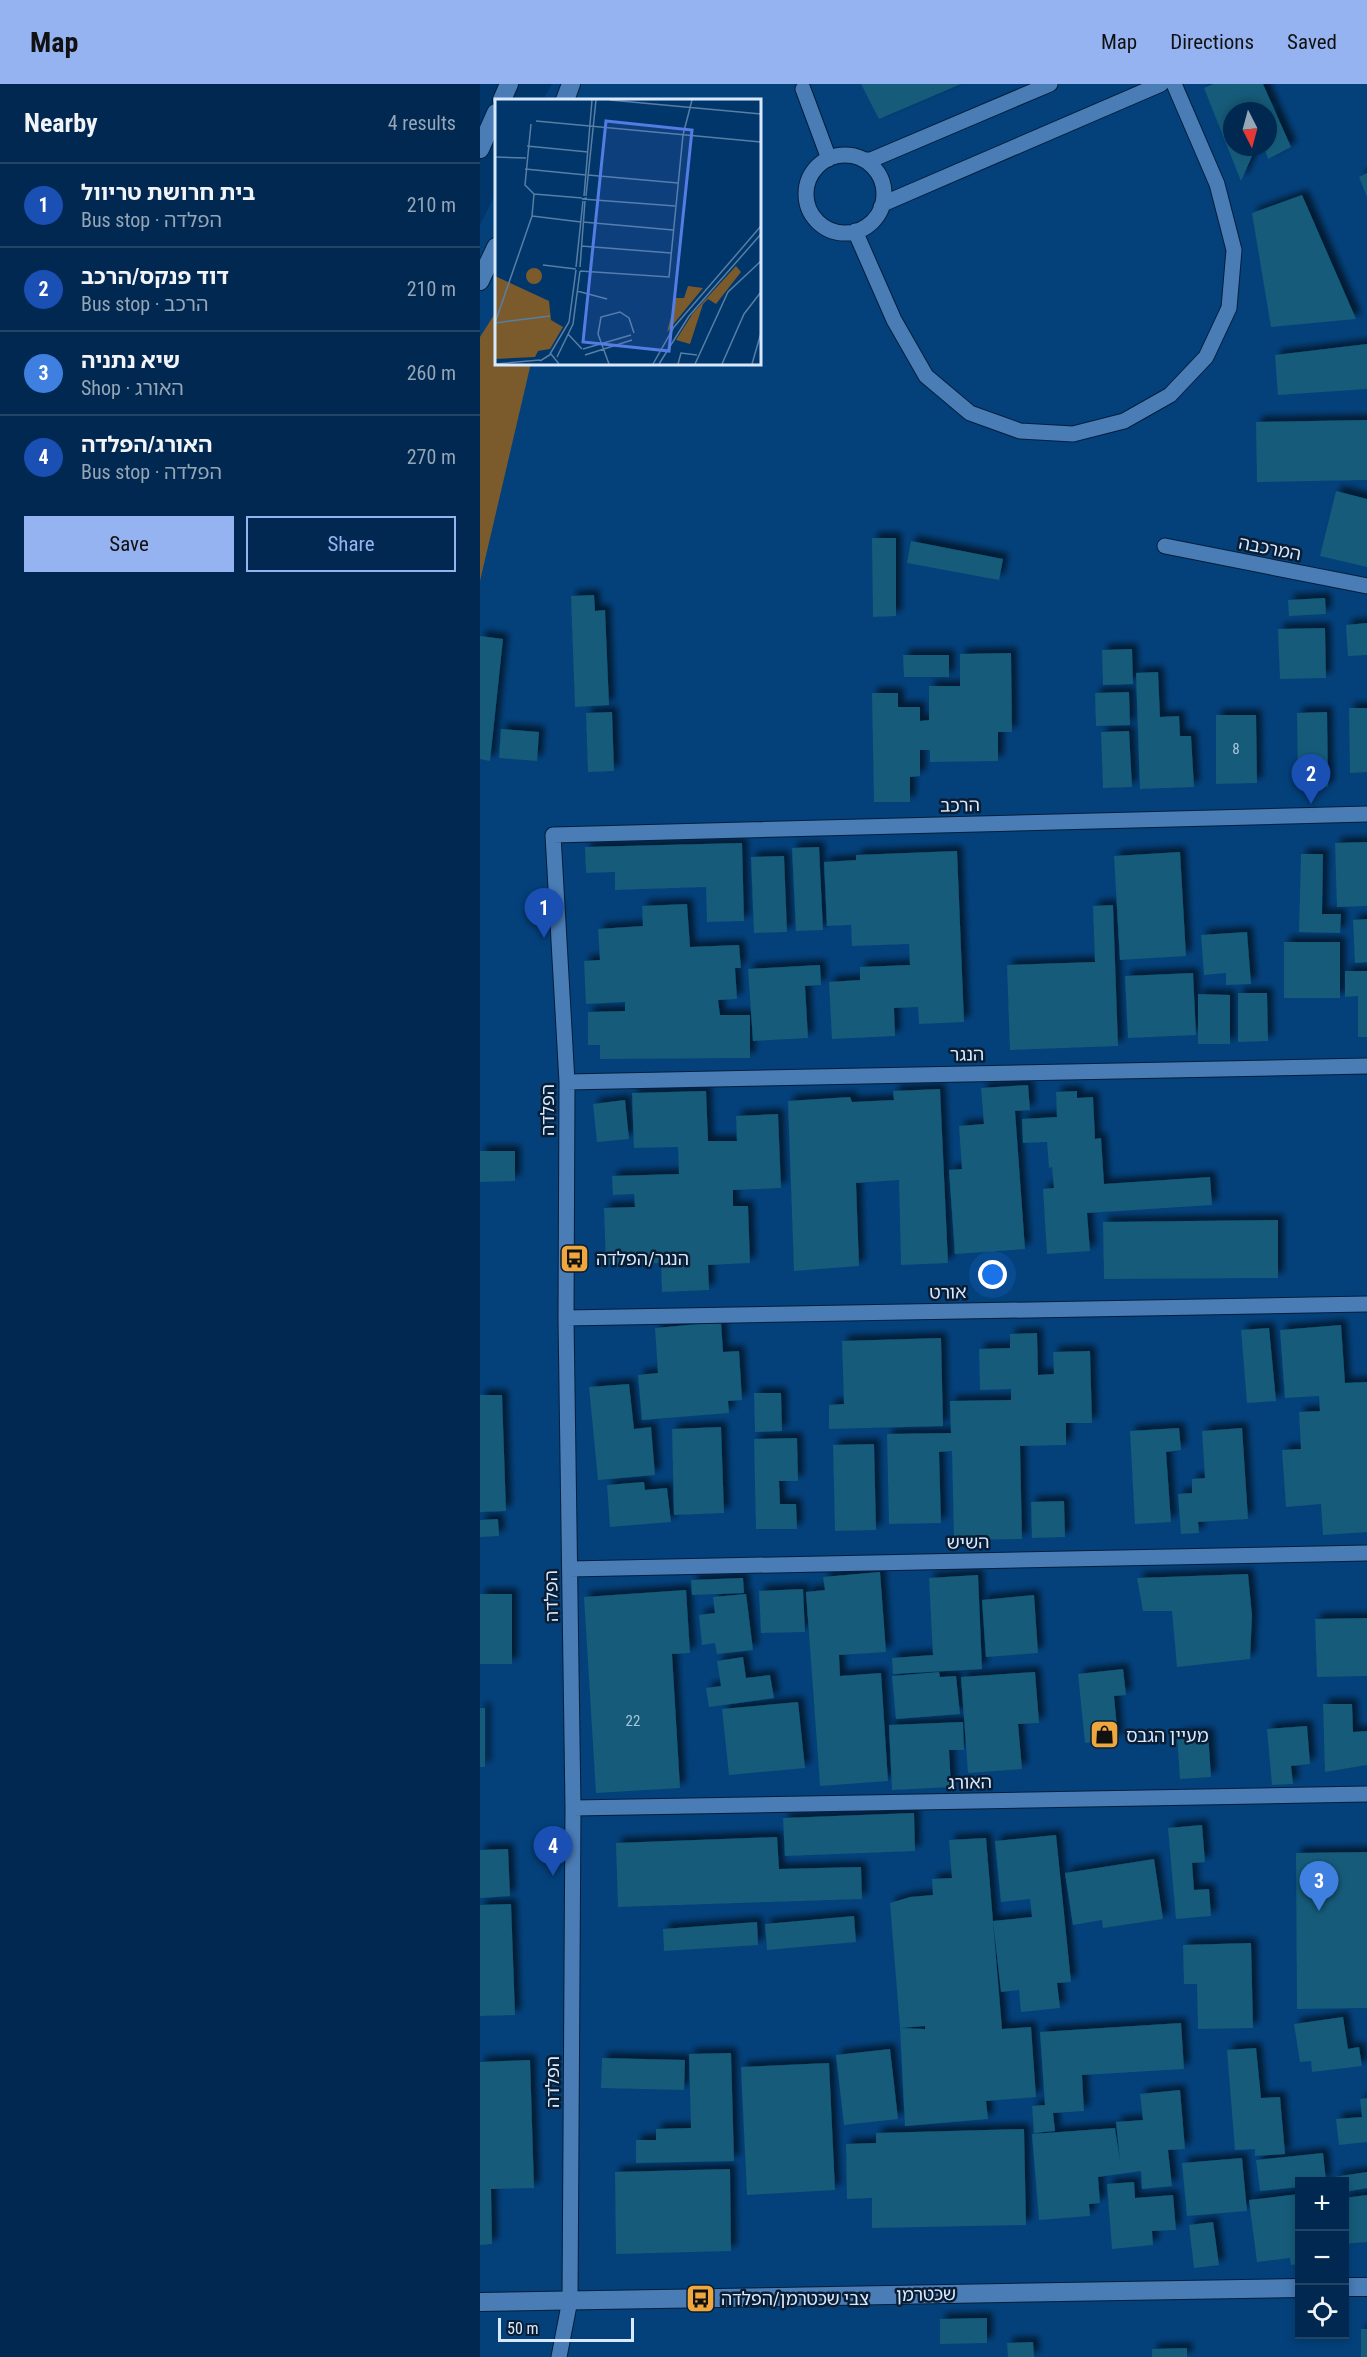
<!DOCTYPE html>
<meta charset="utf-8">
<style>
body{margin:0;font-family:"Roboto Condensed","Noto Sans Hebrew",sans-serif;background:#0e345a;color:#f1f3f6}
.controls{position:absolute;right:18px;bottom:18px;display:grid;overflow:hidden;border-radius:0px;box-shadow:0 3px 9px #0003}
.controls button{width:54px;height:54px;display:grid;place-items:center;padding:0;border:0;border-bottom:2px solid #224467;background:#002850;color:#f1f3f6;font:30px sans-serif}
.compass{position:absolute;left:743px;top:18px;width:54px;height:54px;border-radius:50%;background:#002850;box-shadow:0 3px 9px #0003;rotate:174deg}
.scale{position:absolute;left:18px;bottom:15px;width:136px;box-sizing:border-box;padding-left:6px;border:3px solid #d9e9fd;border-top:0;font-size:16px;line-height:21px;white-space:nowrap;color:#d9e9fd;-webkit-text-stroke:4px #091e35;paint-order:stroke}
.you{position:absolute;left:513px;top:1191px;width:21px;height:21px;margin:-15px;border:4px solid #fff;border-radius:50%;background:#1a73e8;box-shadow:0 0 0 9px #1a73e833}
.badge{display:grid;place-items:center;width:39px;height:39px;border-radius:50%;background:#95b2f1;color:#fff;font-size:20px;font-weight:700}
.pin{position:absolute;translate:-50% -50px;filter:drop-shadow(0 2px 3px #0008)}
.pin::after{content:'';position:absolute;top:32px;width:21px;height:18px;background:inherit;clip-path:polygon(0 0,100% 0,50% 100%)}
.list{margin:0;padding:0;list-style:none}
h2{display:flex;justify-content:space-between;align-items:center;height:78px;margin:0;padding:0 24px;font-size:26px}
h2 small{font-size:20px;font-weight:400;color:#95a6b7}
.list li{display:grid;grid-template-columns:39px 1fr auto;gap:18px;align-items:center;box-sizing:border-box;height:84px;padding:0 24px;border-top:2px solid #224467}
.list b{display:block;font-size:22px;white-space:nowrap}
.list p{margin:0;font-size:20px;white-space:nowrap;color:#95a6b7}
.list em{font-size:20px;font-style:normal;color:#95a6b7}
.actions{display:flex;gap:12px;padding:18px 24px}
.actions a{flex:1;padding:14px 0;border:2px solid #95b2f1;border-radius:0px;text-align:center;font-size:21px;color:#95b2f1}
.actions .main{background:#95b2f1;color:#111}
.icon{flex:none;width:33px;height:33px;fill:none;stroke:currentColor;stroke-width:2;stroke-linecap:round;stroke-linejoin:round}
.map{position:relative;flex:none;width:887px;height:2273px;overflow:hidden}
header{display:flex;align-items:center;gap:36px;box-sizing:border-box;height:84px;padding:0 30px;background:#95b2f1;color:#111}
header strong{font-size:28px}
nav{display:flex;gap:33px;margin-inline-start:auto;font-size:21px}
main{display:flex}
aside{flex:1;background:#002850}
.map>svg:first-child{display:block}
</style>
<header>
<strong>Map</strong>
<nav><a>Map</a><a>Directions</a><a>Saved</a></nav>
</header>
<main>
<aside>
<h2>Nearby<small>4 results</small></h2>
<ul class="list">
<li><span class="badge" style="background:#1a4fb4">1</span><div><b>בית חרושת טריוול</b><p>Bus stop · הפלדה</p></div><em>210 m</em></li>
<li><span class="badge" style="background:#1a4fb4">2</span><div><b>דוד פנקס/הרכב</b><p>Bus stop · הרכב</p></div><em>210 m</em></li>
<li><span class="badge" style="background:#3f7fe0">3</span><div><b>שיא נתניה</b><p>Shop · האורג</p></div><em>260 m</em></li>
<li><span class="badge" style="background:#1a4fb4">4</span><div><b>האורג/הפלדה</b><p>Bus stop · הפלדה</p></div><em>270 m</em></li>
</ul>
<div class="actions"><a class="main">Save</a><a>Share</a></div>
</aside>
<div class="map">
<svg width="887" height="2273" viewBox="0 0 887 2273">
<defs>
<filter id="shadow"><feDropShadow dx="5.5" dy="-5.5" stdDeviation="3" flood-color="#0009"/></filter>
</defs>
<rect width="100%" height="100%" fill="#00366a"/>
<path fill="#04417b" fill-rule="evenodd" d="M72,0H887V2273H0V141L16,108V279H279V16H63ZM752,27H788V63H752ZM820,2098H864V2250H820Z"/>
<path fill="#7b5a2c" d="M16,228V279H51L0,497V253Z"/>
<path fill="#145b7a" filter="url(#shadow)" d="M381,0H481L399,35Z
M733,0H783L811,63L788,75L784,63H788V27H752V63H776L761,97L724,4Z
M887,89V113L879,93Z
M822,111L876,235L791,243L772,129Z
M887,260V305L798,311L795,271Z
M887,336V396L777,398L776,338Z
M856,407L887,415V483L840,472Z
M392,454H416V532L393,533Z
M431,457L523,475L519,496L427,479Z
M114,511L115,527L125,526L129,621L95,623L91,512Z
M845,514L846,530L809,532L808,516Z
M887,539V571L868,572L866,541Z
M845,544L846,594L800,595L798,545Z
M0,552L23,555L10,677L0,675Z
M652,565L653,600L623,601L622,566Z
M531,569L532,648H518V677L450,678V666H440V692L430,693V718H394L392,609H418V623H440V637L449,636V602H480V570Z
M423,571H469V593H424Z
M678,588L680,633L699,632L700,652H711L714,703L660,705L656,589Z
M649,608L650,641L616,642L615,609Z
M869,624H887V688L870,689Z
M132,628L134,687L108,688L106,629Z
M847,628L848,703H818L817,629Z
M736,631H776L777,699L736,700Z
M21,645L59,648L57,677L19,674Z
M649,647L652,703L623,704L621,648Z
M887,758V822L857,823L855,759Z
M262,759L264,837L227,838L226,803L135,806V788L106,789L105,763Z
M339,763L343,846L316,847L312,764Z
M477,767L484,938L439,940L438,923L414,924L415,952L352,955L349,898L380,896V883L430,881L429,860L372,862L371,841L347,842L344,778L376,776V771Z
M700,768L706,872L640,876L634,772Z
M821,770H843L842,830H861L860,849L819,848Z
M304,772L307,848L274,849L271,773Z
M207,820L210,863L259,861L261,884H255L257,915L238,916L240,931H270V974L120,975V961H108V928L145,927V918L106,920L104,877L120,876L118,845L163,842L162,822Z
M633,821L638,962L530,966L527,881L615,878L613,822Z
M887,835V878L875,879L873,836Z
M767,848L771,900L746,901V889L724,891L721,851Z
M804,858H860V914H804Z
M340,881L341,901L325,902L328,954L273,957L268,885Z
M865,887H887V953H878V912L865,913Z
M713,889L716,951L648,954L645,892Z
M758,909H787L788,957L758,958Z
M718,910L750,911V960H718Z
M548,1001L550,1026L535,1027L545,1165L475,1170L469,1086L482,1085L479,1042L504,1040L501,1004Z
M460,1005L468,1179L421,1181L419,1096L376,1099L379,1182L314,1187L308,1017L370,1013L372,1018L414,1016L413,1007Z
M226,1007L228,1057H257L256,1032L298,1030L301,1104L253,1106V1122H268L270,1179L228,1181L229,1206L182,1208L181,1179L126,1181L124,1124L155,1123L154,1110L133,1111L132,1092L199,1090L198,1063L154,1064L152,1009Z
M597,1007V1014L613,1013L615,1055L621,1054L624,1100L730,1093L732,1121L607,1129L610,1167L567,1170L563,1105L574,1104L572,1083L569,1084L567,1058L543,1059L542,1035L577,1033L576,1008Z
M145,1016L149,1055L117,1058L113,1020Z
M0,1067H35V1097L0,1098Z
M798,1136V1194L624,1195L623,1138Z
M241,1238L243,1268L259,1267L262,1316L248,1317L249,1329L162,1336L158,1291L178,1289L175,1244Z
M861,1241L865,1299L887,1298V1448L843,1451L841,1420L806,1423L802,1366L821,1365L819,1328L840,1327L839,1312L805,1314L800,1246Z
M789,1244L796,1317L767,1319L761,1246Z
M557,1249L558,1291L574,1290L573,1268L610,1267L612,1339H586V1361L540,1362L542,1455L474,1456L472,1367L459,1368L461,1439L409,1440L407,1350L471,1349L470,1317L531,1316V1305L500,1306L499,1265L530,1264V1250Z
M461,1254L463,1342L349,1345V1321L364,1320L362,1257Z
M149,1300L154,1345L171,1343L175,1391L118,1396L109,1303Z
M274,1309H301L302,1347L275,1348Z
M0,1311H22L26,1427L0,1428Z
M241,1343L244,1429L194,1431L192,1345Z
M699,1344L701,1366L686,1368L691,1438L655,1440L650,1347Z
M762,1344L768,1435L718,1438L719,1449L701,1450L698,1410L712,1409V1395L725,1394L722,1347Z
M317,1354L318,1397H299L300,1420H316L317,1445H276L274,1355Z
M394,1360L396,1446L355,1447L353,1361Z
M164,1398L165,1406L187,1404L191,1438L130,1443L127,1401Z
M584,1417L585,1453L552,1454L551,1418Z
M18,1435L19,1452L0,1453V1436Z
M400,1488L406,1568L359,1571L360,1592L401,1589L408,1697L340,1702L326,1508L345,1506L343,1493Z
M768,1490L772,1532L770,1575L697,1583L692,1527H663L657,1494Z
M498,1491L502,1585L413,1590L412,1574L453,1571L449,1494Z
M263,1494L264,1509L212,1511L211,1496Z
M323,1505L325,1548L281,1549L279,1507Z
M206,1506L210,1569L192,1570L200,1704L116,1709L104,1513Z
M0,1510H32V1580H0Z
M266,1510L273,1566L237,1570L235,1559L222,1561L219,1531L235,1529L233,1513Z
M554,1511L558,1569L506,1573L502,1516Z
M887,1534V1592L837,1593L835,1535Z
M263,1573L266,1594L290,1591L294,1614L229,1623L226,1604L241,1602L237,1577Z
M643,1585L646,1611L634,1612L638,1655L605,1659L598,1590Z
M459,1588L460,1593L476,1592L480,1630L416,1635L412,1592Z
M555,1588L559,1639L538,1640L542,1685L488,1689L481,1593Z
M318,1618L325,1684L249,1691L242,1625Z
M843,1620H872L873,1648L887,1647V1681L845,1688Z
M0,1624H5V1683H0Z
M483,1638L484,1666H469L471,1703L412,1706L409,1641Z
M827,1642L830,1680L811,1682L813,1700L792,1701L787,1645Z
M728,1649L731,1693L700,1695L697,1651Z
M434,1729L435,1767L305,1772L303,1734Z
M722,1741L725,1778L712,1779L714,1806L729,1805L731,1832L696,1835L688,1744Z
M576,1751L591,1898L577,1899L580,1924L541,1928L539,1906L521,1908L513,1837L552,1833L550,1815L521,1818L515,1757Z
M297,1753L299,1785L381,1783L382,1815L138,1823L136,1759Z
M506,1754L522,1945L551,1943L556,2013L506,2017L508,2035L425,2042L420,1944L445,1945V1942L420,1944L410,1819L430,1813L453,1811L452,1795L472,1794L469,1756Z
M28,1765L30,1812L0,1814V1766Z
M887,1768V1924L817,1925L816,1769Z
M674,1775L683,1835L623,1844L622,1836L593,1841L585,1789Z
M31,1820L35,1931L0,1932V1821Z
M374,1832L376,1858L287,1866L285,1840Z
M277,1838L278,1861L184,1867L183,1845Z
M771,1859L773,1944L718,1945L717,1900H704L703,1861Z
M863,1933L868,1965L879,1963L882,1982L832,1988L831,1977L820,1978L814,1940Z
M701,1939L704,1985L602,1991L604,2027L573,2029L575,2047L554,2049L552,2022L565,2021L560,1948Z
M776,1964L781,2014L800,2013L805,2070L775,2072V2065L755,2066L747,1966Z
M410,1965L418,2035L364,2041L356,1971Z
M251,1969L254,2077L156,2079V2056H176V2045L211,2044L209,1970Z
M122,1974L205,1976L204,2006L121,2004Z
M50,1976L54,2104L11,2105L12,2160L0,2161V1978Z
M349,1979L355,2106L267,2111L261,1983Z
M700,2006L705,2065L688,2066L692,2102L662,2105L661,2087L618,2093L620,2119L609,2120L610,2132L559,2136L552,2050L635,2044L640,2077L636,2038L663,2036L660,2010Z
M887,2014V2058L859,2061L856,2035L882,2033L880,2015Z
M544,2045L546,2141L392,2144V2114L367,2115L366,2060L396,2059V2049Z
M843,2069L846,2097H819V2103L780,2107L776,2076Z
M762,2074L767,2127L707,2132L702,2079Z
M250,2085L251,2167L136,2170L135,2088Z
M887,2088V2104L864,2108V2098L855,2097L854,2093Z
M654,2098L655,2114L693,2111L696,2146L672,2147L673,2161L632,2165L627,2100Z
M819,2110V2180L811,2181L810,2174L777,2178L769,2116Z
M887,2111V2158L864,2160V2114Z
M733,2138L739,2181L714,2184L709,2141Z
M507,2234V2259L460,2260V2235Z
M881,2245H887V2273H881Z
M553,2258L554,2273H528L527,2259Z
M707,2264V2273H672V2265Z"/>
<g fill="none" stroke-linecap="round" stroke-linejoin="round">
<defs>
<path id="street" d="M323,5L349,75
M326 110a39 39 0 1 1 78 0a39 39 0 1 1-78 0Z
M385,76H391L570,0
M401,123L405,119L681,0
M375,147L414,236L446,292L490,329L540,347L593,350L644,337L690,311L726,273L749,224L754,166L737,100L694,0
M685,462L887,502
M87,998L887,982
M86,1234L887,1220
M90,1485L887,1469
M93,1724L887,1710
M79,2273L90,2216L93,1724L86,1234L87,998L73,751L887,730"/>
<path id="secondary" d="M22,16L29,0
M85,16L91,0
M0,65L16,29
M0,197L16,163
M864,2203H887
M0,2218L820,2204"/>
</defs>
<use href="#street" stroke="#041e3a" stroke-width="17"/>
<use href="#secondary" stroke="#041e3a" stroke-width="20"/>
<use href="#street" stroke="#4a7cb6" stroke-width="15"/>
<use href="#secondary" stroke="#4a7cb6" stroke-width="18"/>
</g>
<defs>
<symbol id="bus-square" viewBox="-11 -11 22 22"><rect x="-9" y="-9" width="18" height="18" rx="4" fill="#efa73d" stroke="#091e35"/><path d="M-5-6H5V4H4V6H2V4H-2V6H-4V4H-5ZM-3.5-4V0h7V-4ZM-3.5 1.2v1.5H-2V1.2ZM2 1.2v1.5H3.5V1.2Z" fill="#111"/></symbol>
<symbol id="shop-square" viewBox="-11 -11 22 22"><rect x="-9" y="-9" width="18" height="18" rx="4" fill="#efa73d" stroke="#091e35"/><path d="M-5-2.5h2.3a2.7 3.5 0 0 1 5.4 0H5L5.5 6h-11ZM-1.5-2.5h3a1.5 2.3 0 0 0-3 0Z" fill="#111"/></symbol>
</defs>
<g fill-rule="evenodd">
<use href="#bus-square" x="78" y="1158" width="33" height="33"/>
<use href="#shop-square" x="608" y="1634" width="33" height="33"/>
<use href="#bus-square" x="204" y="2198" width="33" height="33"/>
</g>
<g text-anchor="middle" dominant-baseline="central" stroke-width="5" stroke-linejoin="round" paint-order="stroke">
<g font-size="15" fill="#a8c6dc">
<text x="756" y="665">8</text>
<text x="153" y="1637">22</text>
</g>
<g font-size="18" fill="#d9e9fd" stroke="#091e35">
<text transform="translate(790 464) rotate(11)">המרכבה</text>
<text transform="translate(480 721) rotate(-1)">הרכב</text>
<text transform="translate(487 970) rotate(-1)">הנגר</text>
<text transform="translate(67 1026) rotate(-90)">הפלדה</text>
<text transform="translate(468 1208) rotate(-1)">אורט</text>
<text transform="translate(488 1458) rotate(-1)">השיש</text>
<text transform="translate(71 1512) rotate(-91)">הפלדה</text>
<text transform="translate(490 1698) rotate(-1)">האורג</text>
<text transform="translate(72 1998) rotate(-90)">הפלדה</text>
<text transform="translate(446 2210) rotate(-1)">שכטרמן</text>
</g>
<g font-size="18" fill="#d9e9fd" stroke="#091e35" text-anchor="start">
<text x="116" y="1174">הנגר/הפלדה</text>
<text x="646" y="1651">מעיין הגבס</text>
<text x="241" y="2214">צבי שכטרמן/הפלדה</text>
</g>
</g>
<g transform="translate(15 15)">
<rect width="266" height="266" fill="#00366a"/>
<path d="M241,167L246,173L221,205L213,200L208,205L195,245L181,241L198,214ZM31 177a8 8 0 1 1 16 0a8 8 0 1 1-16 0ZM0,177L54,202L56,221L68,228L55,250L43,252L40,258L0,260ZM193,187L208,189L172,233L181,199H189Z" fill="#7b5a2c"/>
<path fill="none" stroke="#577ea5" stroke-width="1.5" d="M115,1L266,15M41,22L266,43M32,47L93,53M0,58L31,59M30,70L91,76M93,76L183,84M39,95L87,99M89,97L97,1M91,97L101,1M92,99L87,100L180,107M37,117L86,123M88,123L178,131M86,147L176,154M48,166L81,170M81,168L88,102M85,168L90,102M85,172L174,178L188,36L197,1M82,192L112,200M0,224L37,117L39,95L30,86L36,25M0,224L55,217M73,235L87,250M88,250L136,236M55,255L74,223L81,171M90,256L137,241M62,258L78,225L85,172M45,262L56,255L64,265M0,265L45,261M114,265L103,235L106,218L125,213L134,219L139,234M158,265L179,228L266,127M164,265L194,217L266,135M183,265L186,254L202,256M200,265L233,193L266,162M227,265L249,215L266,193M257,265L266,234"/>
<path fill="#557ce3" fill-opacity="0.15" stroke="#557ce3" stroke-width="3" d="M111,22L197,31L174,252L88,243Z"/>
<rect width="266" height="266" fill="none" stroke="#d9e9fd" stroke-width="3"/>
</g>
</svg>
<div class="controls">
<button>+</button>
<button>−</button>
<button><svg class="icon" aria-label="locate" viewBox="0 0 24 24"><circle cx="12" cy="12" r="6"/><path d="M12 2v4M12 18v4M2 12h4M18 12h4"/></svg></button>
</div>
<svg class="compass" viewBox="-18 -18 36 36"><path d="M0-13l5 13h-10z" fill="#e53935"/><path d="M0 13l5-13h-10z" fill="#95a6b7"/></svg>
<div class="scale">50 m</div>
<div class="you"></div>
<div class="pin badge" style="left:64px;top:854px;background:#1a4fb4">1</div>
<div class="pin badge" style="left:831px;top:720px;background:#1a4fb4">2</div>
<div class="pin badge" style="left:839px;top:1827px;background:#3f7fe0">3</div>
<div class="pin badge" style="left:73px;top:1792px;background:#1a4fb4">4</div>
</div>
</main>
